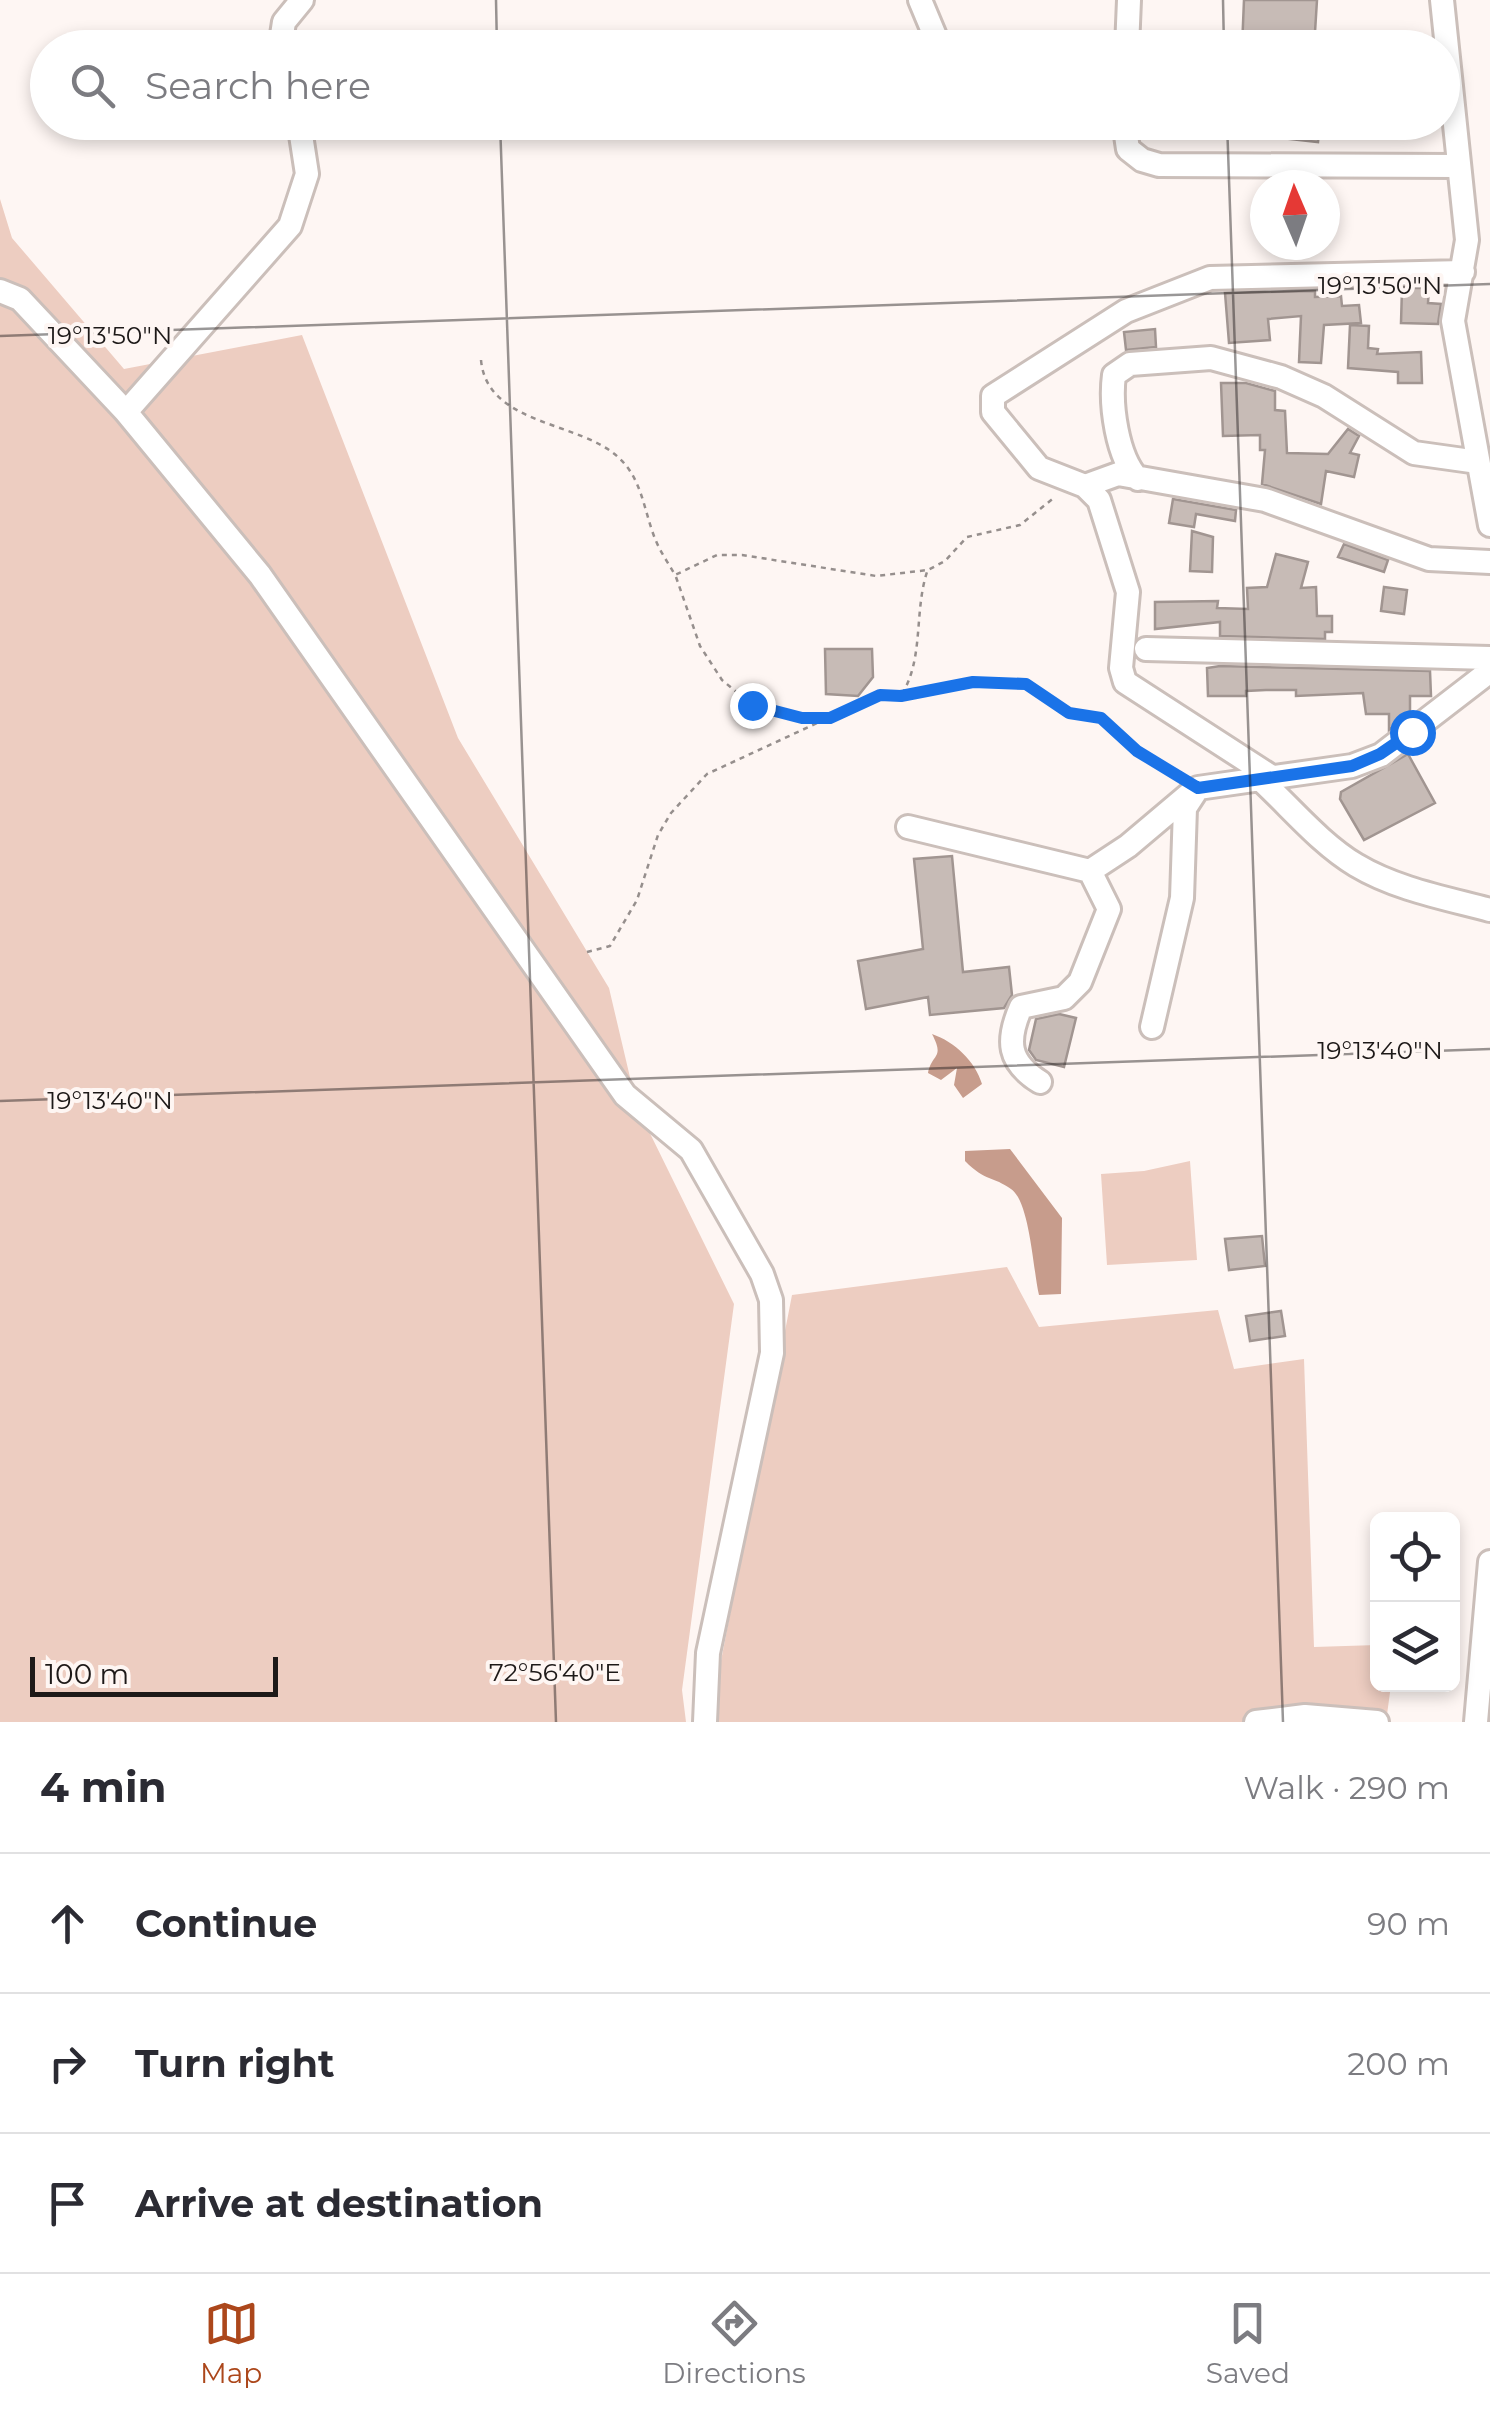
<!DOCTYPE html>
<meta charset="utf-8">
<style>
body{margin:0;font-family:Montserrat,sans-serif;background:#f2f2f3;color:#2b2b33}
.controls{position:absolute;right:30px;bottom:30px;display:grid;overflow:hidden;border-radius:15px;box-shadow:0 5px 15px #0003}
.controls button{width:90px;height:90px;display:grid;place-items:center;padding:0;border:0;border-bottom:2px solid #e1e1e2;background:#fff;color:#2b2b33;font:50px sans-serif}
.compass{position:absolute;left:1250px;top:170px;width:90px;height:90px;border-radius:50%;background:#fff;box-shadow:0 5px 15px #0003;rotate:358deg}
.scale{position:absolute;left:30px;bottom:25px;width:248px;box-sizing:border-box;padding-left:10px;border:5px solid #1d1918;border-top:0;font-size:28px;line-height:35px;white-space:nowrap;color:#1d1918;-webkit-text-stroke:8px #fef6f3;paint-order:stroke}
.stop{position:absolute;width:30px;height:30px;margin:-22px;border:8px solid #1a73e8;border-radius:50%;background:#fff}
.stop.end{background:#1a73e8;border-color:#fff;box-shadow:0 2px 10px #0008}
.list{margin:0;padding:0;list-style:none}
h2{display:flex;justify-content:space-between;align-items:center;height:130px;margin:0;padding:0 40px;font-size:42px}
h2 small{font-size:32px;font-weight:400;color:#7c7c81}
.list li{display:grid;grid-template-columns:65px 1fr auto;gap:30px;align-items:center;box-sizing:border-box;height:140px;padding:0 40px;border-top:2px solid #e1e1e2}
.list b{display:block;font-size:38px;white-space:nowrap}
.list em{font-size:32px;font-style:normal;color:#7c7c81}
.icon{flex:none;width:55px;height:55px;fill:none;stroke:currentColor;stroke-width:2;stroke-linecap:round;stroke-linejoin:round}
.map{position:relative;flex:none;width:1490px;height:1722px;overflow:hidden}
.search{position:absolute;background:#fff;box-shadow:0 5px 15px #0003;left:30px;right:30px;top:30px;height:110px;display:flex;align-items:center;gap:25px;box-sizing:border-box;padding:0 35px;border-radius:55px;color:#7c7c81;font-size:38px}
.sheet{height:550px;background:#fff}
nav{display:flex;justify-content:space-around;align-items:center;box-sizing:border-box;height:140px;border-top:2px solid #e1e1e2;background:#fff;font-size:28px;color:#7c7c81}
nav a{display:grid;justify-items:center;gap:5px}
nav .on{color:#ac471b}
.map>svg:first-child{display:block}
</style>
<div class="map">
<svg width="1490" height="1722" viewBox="0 0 1490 1722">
<rect width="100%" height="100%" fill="#fef6f3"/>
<path fill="#edcdc1" d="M0,199L12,238L124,369L302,335L458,738L609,988L637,1107L734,1304L682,1690L686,1722H0Z
M1190,1161L1197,1260L1107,1265L1101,1174L1144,1171Z
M1007,1267L1039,1327L1218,1310L1234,1369L1304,1359L1314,1647L1377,1645L1378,1684L1391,1685L1386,1722H714V1697L792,1295Z"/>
<path fill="#c79c8c" d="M932,1034C955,1042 975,1061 982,1084L963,1098L954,1085L957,1068L941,1080L928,1073C932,1053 945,1059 932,1034Z
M1010,1149L1062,1218L1061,1294L1039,1295C1033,1270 1030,1202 1011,1189C993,1176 986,1182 965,1161V1151Z"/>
<path fill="#c7bbb6" stroke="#a19591" stroke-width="2.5" d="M1244,0H1317L1314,48H1242Z
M1265,122H1320L1318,142L1264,136Z
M1402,288H1429L1428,303L1441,304L1438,324L1401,323Z
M1315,291V297L1341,296L1342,306L1359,305L1361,323L1324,325L1321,363L1299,362L1301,316L1268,319L1270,340L1229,343L1225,293Z
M1350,325L1369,326L1368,348L1378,349L1377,354L1421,352L1422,383H1398V372L1348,368Z
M1155,329L1156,347L1126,350L1124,332Z
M1221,383H1246L1275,391V410L1285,411L1287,453L1328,454L1348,429L1359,436L1350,453L1359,455L1354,477L1326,471L1321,504L1262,484L1265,450H1260V435L1223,436Z
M1173,499L1236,510L1235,521L1196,514L1194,527L1169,523Z
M1192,531L1213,537L1212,572L1190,571Z
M1344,544L1388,560L1384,572L1338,557Z
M1276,554L1308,562L1301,588L1316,587L1317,616H1332V632H1325V639L1220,636V622L1155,629V602L1218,601L1217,608L1248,609L1247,588L1267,587Z
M1384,587L1407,590L1404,614L1381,611Z
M825,649H872L873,677L858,696L826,694Z
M1220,666L1430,671L1431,696H1410V714L1389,730V714H1366L1363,693L1296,696V690H1266L1246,691V696H1208L1207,668Z
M1408,754L1435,803L1364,840L1340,799L1341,792Z
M952,856L963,972L1009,967L1012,995L1004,1008L930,1015L928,997L866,1009L858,961L923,949L914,859Z
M1059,1014L1076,1018L1064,1067L1036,1060L1029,1050L1036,1019Z
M1262,1236L1265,1266L1229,1270L1225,1239Z
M1281,1311L1285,1336L1250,1341L1246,1316Z"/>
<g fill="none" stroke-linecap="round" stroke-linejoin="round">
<defs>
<path id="minor" d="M920,0L940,48
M1442,0L1467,240L1453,321L1490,525
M280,48L284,22L302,0
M1127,48L1129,0
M1124,122L1128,149L1142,160L1159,165L1459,166
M0,291L20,299L126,412L260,575L625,1095L691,1150L762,1274L771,1300L772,1353L708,1653L705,1722
M126,412L290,226L307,174L299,122
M1138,479C1117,457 1110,405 1114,375L1130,364L1211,358L1281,377L1324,396L1414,453L1478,462
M1085,486L1118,474L1265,500L1429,559L1490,562
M1146,649L1490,658
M1275,779L1125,682L1121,668L1128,592L1099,500L1085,486L1039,468L993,412V396L1126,311L1210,278L1463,272
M1262,781C1292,809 1321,844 1356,865C1396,889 1445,898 1490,910
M908,827L1090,871L1128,846L1192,792
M1152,1027L1182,898L1185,808L1198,788L1352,766L1381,755L1490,671
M1040,1082C1008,1062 1006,1041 1021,1007L1064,998L1080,982L1109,909L1090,871
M1256,1722L1305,1716L1377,1722
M1476,1722L1490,1562"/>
</defs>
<use href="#minor" stroke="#cbbfba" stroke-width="28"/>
<path stroke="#968f8d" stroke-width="2.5" stroke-dasharray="5 5" stroke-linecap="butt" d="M481,360C487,426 581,421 619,458C643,480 644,513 656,541C661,553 669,564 675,575L717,555H742L876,576L928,570L945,561L967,537L1020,525L1055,497
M676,577L700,646L722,680L752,705L802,719L830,718L879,695L901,696L973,683L1026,684L1069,713L1101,719L1137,751L1179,777
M902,694C924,658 914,612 927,572
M587,952L610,946L637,900L658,835L671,813L707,774L828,718"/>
<use href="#minor" stroke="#fff" stroke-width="22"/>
</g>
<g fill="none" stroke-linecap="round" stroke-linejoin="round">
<path stroke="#1a73e8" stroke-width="12" d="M752,705L802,718H830L880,695L901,696L973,682L1026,684L1069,713L1101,718L1137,751L1198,788L1352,766L1380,754L1412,732"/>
</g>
<path fill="none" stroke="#1d1918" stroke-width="2.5" stroke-opacity="0.45" d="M496,0L497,48M1223,0L1224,48M500,122L556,1722M1227,122L1283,1722M0,336L1490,284M0,1101L1490,1049"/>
<g font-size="25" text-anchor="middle" fill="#1d1918" stroke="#fef6f3" stroke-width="8" stroke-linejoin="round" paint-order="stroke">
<text x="1380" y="294">19°13'50"N</text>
<text x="110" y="344">19°13'50"N</text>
<text x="1380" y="1059">19°13'40"N</text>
<text x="110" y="1109">19°13'40"N</text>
<text x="555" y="1681">72°56'40"E</text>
</g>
</svg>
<div class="controls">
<button><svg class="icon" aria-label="locate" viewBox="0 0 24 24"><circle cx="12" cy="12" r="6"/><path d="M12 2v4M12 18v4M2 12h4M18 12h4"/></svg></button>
<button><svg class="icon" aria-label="layers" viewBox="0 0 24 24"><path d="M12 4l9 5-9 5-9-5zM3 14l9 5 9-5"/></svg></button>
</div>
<svg class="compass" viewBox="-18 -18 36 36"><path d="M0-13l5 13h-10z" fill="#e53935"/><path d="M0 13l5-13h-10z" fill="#7c7c81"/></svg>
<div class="scale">100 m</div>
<div class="stop" style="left:1412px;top:732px"></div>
<div class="stop end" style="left:752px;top:705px"></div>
<div class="search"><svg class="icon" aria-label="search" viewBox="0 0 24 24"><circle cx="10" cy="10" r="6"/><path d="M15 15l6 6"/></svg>Search here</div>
</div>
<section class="sheet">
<h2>4 min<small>Walk · 290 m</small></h2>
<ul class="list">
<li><svg class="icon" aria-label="ahead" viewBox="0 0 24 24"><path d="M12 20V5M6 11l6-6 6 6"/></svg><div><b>Continue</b></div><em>90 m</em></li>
<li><svg class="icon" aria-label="right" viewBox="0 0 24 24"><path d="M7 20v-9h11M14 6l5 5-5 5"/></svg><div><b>Turn right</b></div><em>200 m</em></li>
<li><svg class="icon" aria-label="arrive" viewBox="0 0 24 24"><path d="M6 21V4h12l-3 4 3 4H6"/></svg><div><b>Arrive at destination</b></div></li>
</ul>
</section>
<nav>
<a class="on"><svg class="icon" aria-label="map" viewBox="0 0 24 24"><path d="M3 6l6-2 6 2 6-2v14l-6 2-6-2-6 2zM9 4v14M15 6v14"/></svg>Map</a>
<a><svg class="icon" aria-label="directions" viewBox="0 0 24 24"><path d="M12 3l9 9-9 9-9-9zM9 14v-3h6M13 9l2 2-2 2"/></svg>Directions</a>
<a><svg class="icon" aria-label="saved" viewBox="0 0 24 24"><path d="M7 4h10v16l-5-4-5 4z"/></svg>Saved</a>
</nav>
